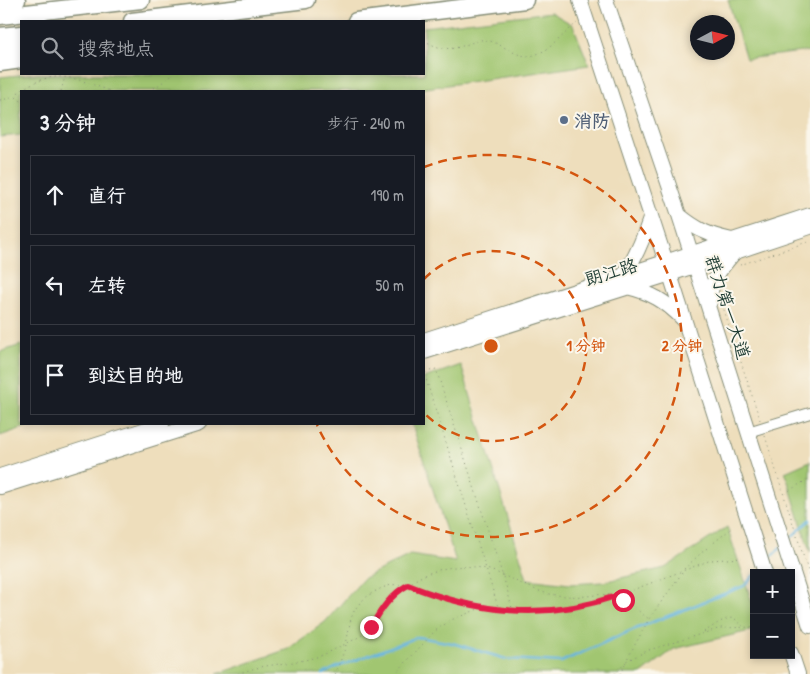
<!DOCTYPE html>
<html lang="zh">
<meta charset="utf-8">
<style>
body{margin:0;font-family:"Patrick Hand","LXGW WenKai TC",sans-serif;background:#242831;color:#f1f3f6}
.controls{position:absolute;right:15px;bottom:15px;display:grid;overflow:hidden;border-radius:0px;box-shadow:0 2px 8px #0003}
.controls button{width:45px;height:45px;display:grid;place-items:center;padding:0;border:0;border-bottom:1px solid #363941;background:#171b24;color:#f1f3f6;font:25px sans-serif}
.compass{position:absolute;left:690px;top:15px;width:45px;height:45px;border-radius:50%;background:#171b24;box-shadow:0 2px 8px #0003;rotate:83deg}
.stop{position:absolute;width:15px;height:15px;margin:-11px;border:4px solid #e11d48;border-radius:50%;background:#fff}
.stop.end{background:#e11d48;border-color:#fff;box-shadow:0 1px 5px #0008}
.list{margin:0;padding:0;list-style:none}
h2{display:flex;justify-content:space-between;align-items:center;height:65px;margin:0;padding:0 20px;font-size:21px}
h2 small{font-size:16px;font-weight:400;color:#9ea1a6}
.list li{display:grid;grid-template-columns:32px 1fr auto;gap:15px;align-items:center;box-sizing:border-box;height:80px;margin:0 10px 10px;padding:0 10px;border:1px solid #363941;border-radius:0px}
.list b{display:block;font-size:19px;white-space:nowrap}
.list em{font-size:16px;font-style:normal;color:#9ea1a6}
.icon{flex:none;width:28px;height:28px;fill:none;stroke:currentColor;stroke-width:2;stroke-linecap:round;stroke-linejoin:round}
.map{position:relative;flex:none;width:810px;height:674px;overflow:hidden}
.search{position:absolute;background:#171b24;box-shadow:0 2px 8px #0003;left:20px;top:20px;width:405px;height:55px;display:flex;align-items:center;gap:12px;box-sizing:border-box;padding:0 18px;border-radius:0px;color:#9ea1a6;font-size:19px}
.panel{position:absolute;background:#171b24;box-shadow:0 2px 8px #0003;left:20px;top:90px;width:405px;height:335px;border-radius:0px}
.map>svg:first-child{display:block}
</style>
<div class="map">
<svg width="810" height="674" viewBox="0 0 810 674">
<rect width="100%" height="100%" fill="#fbf7ec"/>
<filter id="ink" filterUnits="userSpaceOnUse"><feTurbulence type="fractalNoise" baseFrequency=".02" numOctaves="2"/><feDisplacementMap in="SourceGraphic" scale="10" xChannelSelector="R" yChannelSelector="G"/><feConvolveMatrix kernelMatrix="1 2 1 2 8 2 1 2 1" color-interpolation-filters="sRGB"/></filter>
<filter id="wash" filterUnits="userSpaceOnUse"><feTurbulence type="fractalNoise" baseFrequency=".0096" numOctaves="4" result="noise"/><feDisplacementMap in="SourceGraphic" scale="20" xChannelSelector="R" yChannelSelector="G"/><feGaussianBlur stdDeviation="1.12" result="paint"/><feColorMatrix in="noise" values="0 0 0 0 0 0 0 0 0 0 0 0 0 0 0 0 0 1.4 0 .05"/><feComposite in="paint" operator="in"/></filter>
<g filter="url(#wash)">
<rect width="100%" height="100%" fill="#eedebc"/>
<path fill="#a1c671" stroke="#608252" d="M728,0H810V51L746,59Z
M551,12L573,25L589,65L405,91H21V135L0,137V77L29,74H424V27Z
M21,345V424H34L0,436V352Z
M461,365L527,579L570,584L603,582L665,568L727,527L754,608V630L674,649L641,674H217L288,649L325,622L364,578L410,555L456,562L412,424H424V378Z
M810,461V552L785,472Z"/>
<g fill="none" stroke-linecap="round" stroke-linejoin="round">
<path stroke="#64b4df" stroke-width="2.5" d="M787,541L810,520
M766,562L780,548
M323,674L337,667L418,637L452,643L506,659L561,662L630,631L744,586L754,575"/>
</g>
</g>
<g filter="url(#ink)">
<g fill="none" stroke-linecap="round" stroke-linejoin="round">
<defs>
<path id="minor" d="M748,432L810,413"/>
<path id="secondary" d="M580,0L666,262L765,573
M606,0L679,215L810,626
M679,215C697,230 709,235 732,240
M623,276C636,258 644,237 651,216
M627,287C652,293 665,301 683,319
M710,302C710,280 721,268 735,252
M424,340L810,215
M424,352L670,274L810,227
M0,476L162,424
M0,487L199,424
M791,653L798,674"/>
<path id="trunk" d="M0,2L17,0
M0,16L141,0
M132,21L306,0
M356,21L525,0
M0,36L21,34
M0,51L21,48
M0,63L21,60"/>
</defs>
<use href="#minor" stroke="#868e78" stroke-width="12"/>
<use href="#secondary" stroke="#868e78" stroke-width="16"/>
<use href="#trunk" stroke="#868e78" stroke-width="19"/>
<path stroke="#868e78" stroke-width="1" stroke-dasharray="1 4" stroke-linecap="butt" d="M424,40C439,50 451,51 468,44C474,42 479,39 486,40C504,43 518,62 537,54C553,48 564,33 577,23
M61,91L65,77
M150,91L174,74
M16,97L21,101
M0,100C13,99 20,90 31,84C61,69 82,81 110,91
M740,265L810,241
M722,295V304L760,420
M765,436L810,577
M785,493L810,478
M684,569L700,554L733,527
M682,573L649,619L626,661L649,650L721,628L754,627
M480,607L424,592L408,585C430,567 468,561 495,572C513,579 530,589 549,594C562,596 574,597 587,596C596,595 606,593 614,596C626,599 639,612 649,619
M499,610L424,373L436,369L507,589L513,612
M704,632C714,626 723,618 734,618L743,626
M238,674C270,660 305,667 337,648C347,643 362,637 370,628C372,625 374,622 376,619C384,606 394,593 407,586
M335,674C339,664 343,655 346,645C351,620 349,607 374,592C385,586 394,583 407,585
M395,674L435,631L451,620L481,608L513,612H534L584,605L630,591L711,560L742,558
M615,674L626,662
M620,674L625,664"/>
<use href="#minor" stroke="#fff" stroke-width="10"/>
<use href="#secondary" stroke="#fff" stroke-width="14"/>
<use href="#trunk" stroke="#fff" stroke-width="16"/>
</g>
</g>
<g fill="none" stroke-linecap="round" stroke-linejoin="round" filter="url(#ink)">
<path stroke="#e11d48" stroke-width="6" d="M371,627C380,611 391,594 408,585C477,613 544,621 616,596L623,600"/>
</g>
<g fill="none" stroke="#d45610" stroke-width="2.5" stroke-dasharray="9 6">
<path d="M424 279A95 95 0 1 1 424 413"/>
<path d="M424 167A191 191 0 1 1 317 425"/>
</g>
<circle fill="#5c6f8a" stroke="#fbf7ec" stroke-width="2" cx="564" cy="120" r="5"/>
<g text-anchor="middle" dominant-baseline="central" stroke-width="4" stroke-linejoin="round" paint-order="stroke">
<g font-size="18" font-weight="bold" fill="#4e5e75" stroke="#fbf7ec" text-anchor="start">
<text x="574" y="120">消防</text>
</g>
<g font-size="18" fill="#1f3d34" stroke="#fbf7ec">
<text transform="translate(611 272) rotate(-17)">朗江路</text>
<text transform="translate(728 307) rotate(72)">群力第一大道</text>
</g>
</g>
<circle cx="491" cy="346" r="8" fill="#d45610" stroke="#fbf7ec" stroke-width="2.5"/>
<g font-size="15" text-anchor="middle" font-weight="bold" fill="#d45610" stroke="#fbf7ec" stroke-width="4" stroke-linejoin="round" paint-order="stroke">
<text x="586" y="351">1 分钟</text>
<text x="682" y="351">2 分钟</text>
</g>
</svg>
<div class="controls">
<button>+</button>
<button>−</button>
</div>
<svg class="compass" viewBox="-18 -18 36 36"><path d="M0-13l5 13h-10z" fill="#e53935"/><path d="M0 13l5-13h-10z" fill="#9ea1a6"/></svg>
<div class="stop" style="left:623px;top:600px"></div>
<div class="stop end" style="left:371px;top:627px"></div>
<div class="search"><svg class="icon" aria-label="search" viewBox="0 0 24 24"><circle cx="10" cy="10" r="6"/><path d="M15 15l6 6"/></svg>搜索地点</div>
<section class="panel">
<h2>3 分钟<small>步行 · 240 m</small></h2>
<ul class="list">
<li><svg class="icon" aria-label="ahead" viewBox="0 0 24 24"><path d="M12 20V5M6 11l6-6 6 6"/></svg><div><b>直行</b></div><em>190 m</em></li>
<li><svg class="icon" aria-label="left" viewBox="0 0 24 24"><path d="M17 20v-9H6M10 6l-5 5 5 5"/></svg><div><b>左转</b></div><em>50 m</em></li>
<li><svg class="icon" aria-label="arrive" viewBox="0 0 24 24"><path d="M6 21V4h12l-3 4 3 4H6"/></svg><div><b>到达目的地</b></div></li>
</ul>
</section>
</div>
